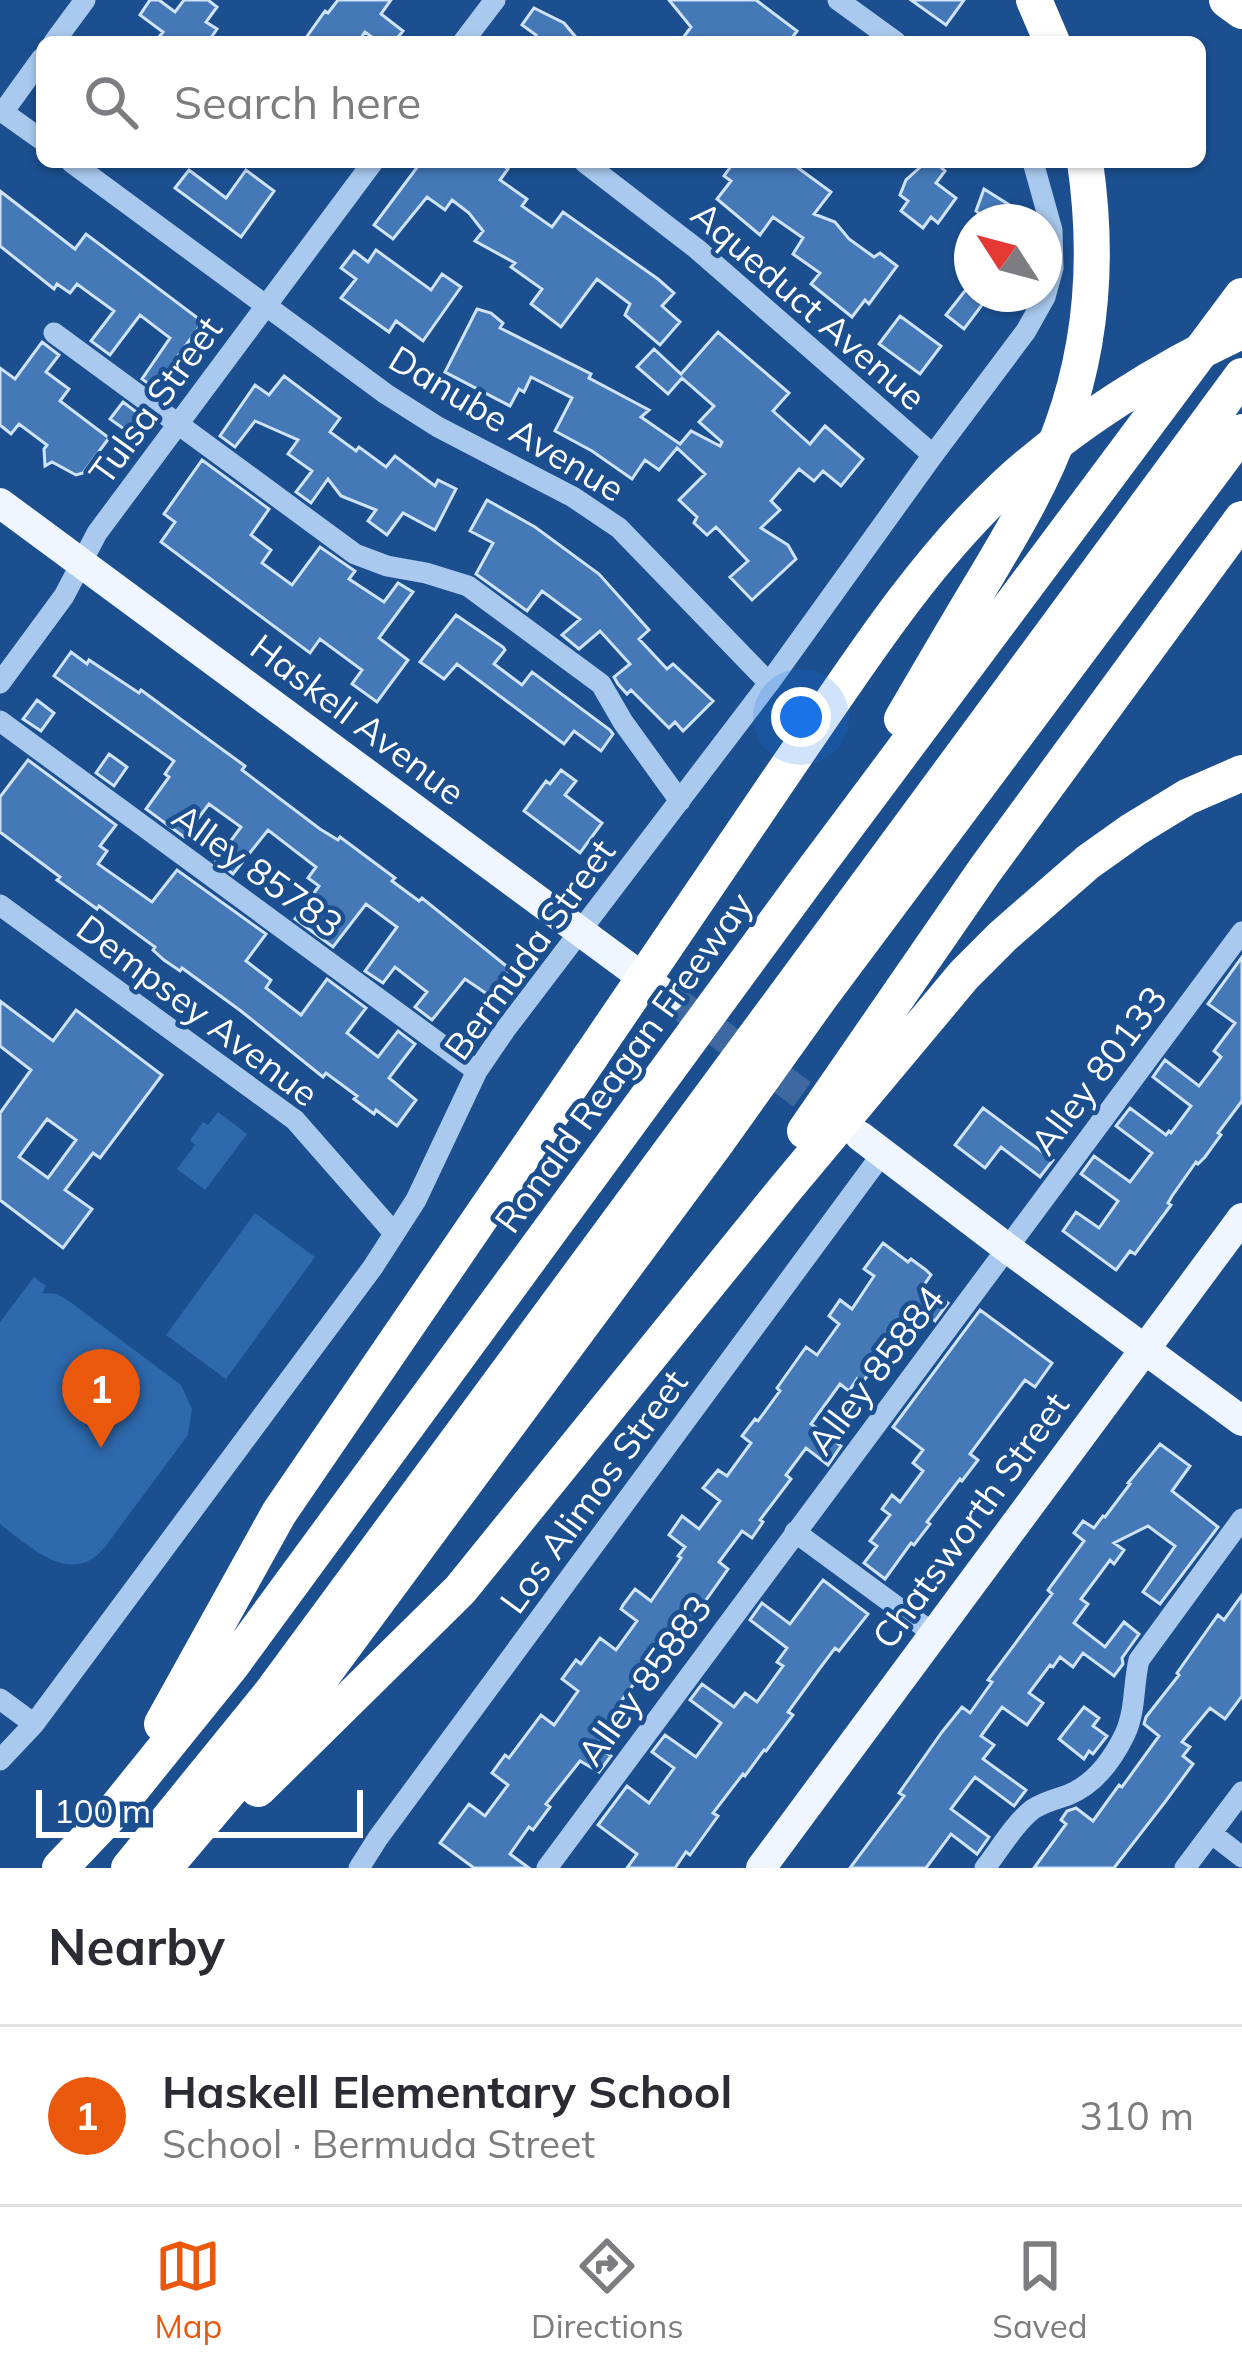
<!DOCTYPE html>
<meta charset="utf-8">
<style>
body{margin:0;font-family:Mulish,sans-serif;background:#f7f7f7;color:#2b2b33}
.compass{position:absolute;left:954px;top:204px;width:108px;height:108px;border-radius:50%;background:#fff;box-shadow:0 3px 9px #0004;rotate:306deg}
.scale{position:absolute;left:36px;bottom:30px;width:327px;box-sizing:border-box;padding-left:12px;border:6px solid #fff;border-top:0;font-size:33px;line-height:42px;white-space:nowrap;color:#fff;-webkit-text-stroke:9px #1b4f8f;paint-order:stroke}
.you{position:absolute;left:801px;top:717px;width:42px;height:42px;margin:-30px;border:9px solid #fff;border-radius:50%;background:#1a73e8;box-shadow:0 0 0 18px #1a73e833}
.badge{display:grid;place-items:center;width:78px;height:78px;border-radius:50%;background:#ea580c;color:#fff;font-size:39px;font-weight:700}
.pin{position:absolute;translate:-50% -99px;filter:drop-shadow(0 3px 6px #0008)}
.pin::after{content:'';position:absolute;top:63px;width:42px;height:36px;background:inherit;clip-path:polygon(0 0,100% 0,50% 100%)}
.list{margin:0;padding:0;list-style:none}
h2{display:flex;justify-content:space-between;align-items:center;height:156px;margin:0;padding:0 48px;font-size:51px}
h2 small{font-size:39px;font-weight:400;color:#7c7c81}
.list li{display:grid;grid-template-columns:78px 1fr auto;gap:36px;align-items:center;box-sizing:border-box;height:180px;padding:0 48px;border-top:3px solid #e1e1e2}
.list b{display:block;font-size:45px;white-space:nowrap}
.list p{margin:0;font-size:39px;white-space:nowrap;color:#7c7c81}
.list em{font-size:39px;font-style:normal;color:#7c7c81}
.icon{flex:none;width:66px;height:66px;fill:none;stroke:currentColor;stroke-width:2;stroke-linecap:round;stroke-linejoin:round}
.map{position:relative;flex:none;width:1242px;height:1868px;overflow:hidden}
.search{position:absolute;background:#fff;box-shadow:0 3px 9px #0004;left:36px;right:36px;top:36px;height:132px;display:flex;align-items:center;gap:30px;box-sizing:border-box;padding:0 42px;border-radius:18px;color:#7c7c81;font-size:45px}
.sheet{height:336px;background:#fff}
nav{display:flex;justify-content:space-around;align-items:center;box-sizing:border-box;height:168px;border-top:3px solid #e1e1e2;background:#fff;font-size:33px;color:#7c7c81}
nav a{display:grid;justify-items:center;gap:6px}
nav .on{color:#ea580c}
.map>svg:first-child{display:block}
</style>
<div class="map">
<svg width="1242" height="1868" viewBox="0 0 1242 1868">
<rect width="100%" height="100%" fill="#1b4f8f"/>
<path fill="#2e69ad" d="M218,1112L247,1134L205,1190L177,1169L195,1145L190,1140L203,1122L208,1125Z
M255,1213L315,1257L226,1379L166,1335Z
M34,1277L46,1286L42,1293L57,1294L69,1301L181,1385L192,1409L188,1435L105,1547C72,1588 30,1547 0,1524V1322Z"/>
<path fill="#4478b7" stroke="#cfe3fa" stroke-width="3" fill-rule="evenodd" d="M150,0H159L175,12L184,0H208L217,7L206,22L217,29L208,42H155L163,32L140,15Z
M338,0H391L381,14L403,31L394,42H379L365,32L358,42H303L325,11L328,13Z
M669,0H756L797,31L789,42H680L691,27Z
M911,0H964L946,25Z
M534,8L564,23L580,42H531L536,35L522,25Z
M421,162H499L508,169L500,180L527,199L522,206L552,227L563,212L658,279L674,293L662,306L680,322L660,345L625,315L630,304L597,279L561,327L531,304L542,289L511,267L515,263L475,241L483,231L469,213L452,200L445,210L427,197L393,239L374,225Z
M734,162H790L831,192L814,214L835,222L849,239L874,257L880,253L897,266L869,304L865,300L852,317L811,284L820,273L793,254L803,238L773,217L760,235L717,199L731,181L724,176Z
M926,162H935L945,171L936,183L956,198L938,223L931,217L923,228L901,211L908,201L900,195L906,180Z
M189,170L226,198L246,170L274,191L241,237L175,188Z
M984,189L1011,206L999,222H991L976,211Z
M0,191L75,249L86,234L203,322L167,371L171,374L167,379L169,381L160,392L142,379L170,338L140,315L110,355L91,341L114,311L77,284L70,293L57,284L54,289L0,246Z
M376,250L431,290L442,274L461,287L423,341L396,321L389,332L341,298L356,279L341,268L354,251L368,262Z
M968,287L972,294H977L985,301L964,329L946,315Z
M477,309L491,313L503,323L500,328L591,374L589,378L649,410L641,417L680,444L691,431L720,446L722,442L699,422L714,406L682,378L668,394L637,367L654,349L681,374L718,332L789,393L773,411L810,444L825,426L863,459L841,486L823,471L814,481L799,469L771,501L780,510L761,528L788,545L796,559L752,600L730,577L748,561L716,527L707,535L694,523L697,517L679,500L705,474L677,448L659,470L645,460L632,479L592,451L555,431L572,398L531,377L524,392L519,389L510,406L445,372Z
M900,316L941,346L920,374L879,344Z
M42,342L59,355L46,372L69,389L60,401L109,438L83,473L76,475L52,462L45,466L44,449L47,445L19,424L11,434L0,425V368L15,379Z
M284,376L340,418L330,432L356,451L359,447L386,467L395,456L435,486L438,480L456,489L435,530L403,513L387,535L368,521L376,510L341,496L328,479L311,503L296,492L312,471L288,454L298,440L255,421L235,447L220,436L255,385L269,395Z
M123,402L143,417L131,434L110,419Z
M202,460L269,509L251,535L271,550L262,563L292,585L320,547L355,571L349,579L384,602L398,583L413,592L379,638L408,660L377,702L352,684L362,670L320,639L310,653L161,542L175,522L164,514Z
M487,500L535,527L599,574L649,630L639,639L667,669L673,664L713,701L683,731L675,722L669,728L631,690L627,694L618,684L614,677L630,664L600,631L579,649L562,635L580,619L542,591L527,611L476,574L493,543L470,531Z
M456,615L503,647L505,650L494,664L522,685L532,672L610,730L613,734L601,751L574,731L564,744L457,664L444,679L420,662Z
M71,652L87,664L89,660L139,693L141,690L175,715L245,766L242,770L320,829L338,840L340,837L395,878L392,881L419,901L422,898L510,969L490,996L465,979L432,1020L415,1007L427,992L395,967L383,983L365,971L397,927L366,904L333,947L295,919L319,886L308,878L316,867L268,830L233,874L216,861L241,827L209,804L184,837L146,809L169,777L165,774L174,761L54,676Z
M37,700L54,713L41,731L23,719Z
M109,754L127,767L114,786L96,773Z
M28,760L116,825L100,846L107,851L98,864L152,902L177,870L266,934L246,961L271,980L266,988L301,1015L327,979L366,1008L347,1033L378,1057L398,1031L415,1044L389,1078L416,1100L397,1126L376,1110L374,1114L354,1099L357,1096L326,1073L323,1077L241,1011L182,968L180,971L164,960L153,950L155,947L99,906L97,909L57,880L60,877L0,832V797Z
M561,770L576,781L565,795L602,823L580,853L524,811L546,781L550,784Z
M1242,957V1101L1218,1133L1221,1135L1205,1157L1198,1164L1196,1162L1172,1196L1168,1203L1171,1205L1151,1232L1135,1254L1130,1251L1116,1270L1063,1231L1076,1212L1099,1228L1118,1201L1081,1174L1094,1156L1130,1182L1152,1153L1116,1126L1130,1108L1166,1135L1169,1131L1171,1133L1191,1106L1153,1077L1165,1060L1199,1086L1221,1057L1214,1051L1235,1023L1208,1004Z
M0,1001L53,1041L76,1010L162,1075L100,1158L93,1153L65,1190L92,1209L63,1248L0,1200V1113L31,1070L0,1046ZM47,1119L76,1140L48,1178L19,1157Z
M983,1108L1053,1160L1040,1177L1001,1147L985,1168L955,1145Z
M883,1243L908,1262L911,1259L926,1270L931,1275L924,1285L948,1303L935,1321L917,1308L862,1383L857,1379L849,1391L840,1384L811,1424L841,1446L828,1465L806,1448L786,1475L791,1479L760,1520L763,1522L752,1538L742,1531L719,1562L728,1569L704,1603L710,1608L685,1637L676,1630L650,1664L658,1670L648,1683L639,1677L616,1708L621,1712L596,1745L611,1756L599,1772L580,1761L546,1804L550,1807L533,1830L529,1827L510,1854L529,1868H474L440,1843L469,1804L485,1816L508,1785L492,1773L505,1755L509,1758L541,1715L554,1725L578,1691L562,1679L576,1660L581,1664L600,1638L616,1650L637,1621L621,1609L623,1605L635,1589L651,1601L681,1558L678,1556L685,1547L669,1535L682,1516L699,1529L720,1501L703,1488L718,1470L727,1476L751,1443L742,1436L755,1419L758,1421L780,1391L777,1388L806,1347L817,1355L839,1324L829,1316L840,1300L852,1309L874,1276L864,1269Z
M980,1310L1052,1363L1035,1387L1025,1380L970,1454L978,1460L962,1481L960,1479L927,1522L930,1524L914,1545L911,1543L885,1579L864,1563L877,1546L870,1541L890,1515L882,1509L892,1495L900,1502L923,1471L913,1463L923,1450L893,1427Z
M1160,1444L1190,1466L1172,1491L1218,1527L1160,1604L1143,1592L1175,1546L1148,1526L1114,1543L1124,1550L1114,1564L1110,1560L1081,1599L1088,1604L1074,1623L1105,1647L1124,1622L1139,1634L1122,1658L1123,1664L1114,1676L1083,1653L1073,1667L1060,1657L1053,1667L1050,1665L1029,1693L1043,1703L1027,1725L1002,1707L981,1736L994,1745L983,1759L1026,1790L1014,1806L975,1777L951,1809L989,1837L977,1854L951,1834L926,1868H850L904,1796L899,1793L942,1732L962,1707L970,1713L992,1682L988,1680L1052,1594L1048,1590L1084,1541L1074,1533L1083,1521L1094,1528L1103,1516L1105,1517L1130,1484L1128,1483Z
M823,1580L868,1614L839,1651L835,1648L820,1668L788,1712L793,1715L766,1751L764,1750L745,1776L743,1774L713,1813L718,1816L690,1855L686,1852L675,1868H627L637,1854L598,1825L627,1786L649,1803L674,1768L652,1752L665,1735L696,1757L721,1723L690,1700L702,1684L734,1707L745,1693L757,1702L783,1666L777,1662L787,1648L750,1620L762,1603L790,1624Z
M1242,1595V1696L1225,1719L1210,1708L1182,1742L1190,1747L1183,1756L1193,1764L1165,1802L1114,1868H1034L1066,1824L1061,1820L1067,1811L1076,1808L1093,1821L1119,1785L1122,1787L1159,1736L1144,1724L1146,1717L1179,1675L1177,1673L1218,1615L1224,1620Z
M1084,1707L1099,1718L1093,1726L1107,1736L1093,1754L1089,1751L1084,1759L1059,1739Z"/>
<g fill="none" stroke-linecap="round" stroke-linejoin="round">
<path stroke="#3d69a0" stroke-width="30" stroke-dasharray="30 15" stroke-linecap="butt" d="M669,997L840,1122"/>
<path stroke="#a9c9ee" stroke-width="21" d="M838,0L896,42
M54,42L85,0
M463,42L495,0
M0,110L42,140
M3,112L42,58
M71,162L386,394L438,427L573,497L619,528L769,683
M584,162L697,249L933,455
M54,333L355,554L387,566L426,573L468,586L601,684L623,722L680,801
M0,683L64,596L97,533L373,162
M0,721L477,1071
M0,905L295,1120L394,1233
M795,1532L934,1634
M0,1699L34,1724
M0,1760L34,1724L373,1267L416,1200L477,1071L505,1030L769,683L933,455L1026,331L1045,297L1053,268L1052,230L1033,162
M1211,1833L1242,1857
M359,1868L378,1838L882,1154
M547,1868L1242,932
M985,1868C1000,1849 1014,1824 1033,1809C1044,1802 1056,1799 1068,1795C1095,1784 1113,1759 1125,1734C1136,1710 1133,1684 1139,1660L1242,1519
M1185,1868L1242,1792"/>
<path stroke="#f0f6ff" stroke-width="30" d="M0,503L669,997
M860,1136L1007,1248L1242,1421
M761,1868L1242,1218"/>
<path stroke="#fff" stroke-width="36" d="M1034,0L1052,42
M1227,0L1242,11
M902,719C930,671 958,623 987,575C1015,528 1044,479 1062,427C1093,342 1098,251 1085,162
M805,1131L985,870L1242,519
M162,1724L279,1513L591,1056
M258,1789L460,1590L786,1188L964,975L1003,936L1088,862L1133,830L1187,797L1242,773
M60,1868L114,1811L231,1666L808,878L1242,296
M129,1868L272,1692L1242,376
M164,1868L291,1718L716,1143L821,996L1242,432"/>
<path stroke="#fff" stroke-width="36" d="M591,1056C660,955 729,854 797,753C860,661 923,563 1005,486C1071,425 1161,368 1242,331"/>
</g>
<g text-anchor="middle" dominant-baseline="central" stroke-width="9" stroke-linejoin="round" paint-order="stroke">
<g font-size="36" fill="#fff" stroke="#1b4f8f">
<text transform="translate(809 305) rotate(41)">Aqueduct Avenue</text>
<text transform="translate(155 400) rotate(-54)">Tulsa Street</text>
<text transform="translate(507 423) rotate(31)">Danube Avenue</text>
<text transform="translate(358 719) rotate(37)">Haskell Avenue</text>
<text transform="translate(258 870) rotate(36)">Alley 85783</text>
<text transform="translate(529 949) rotate(-54)">Bermuda Street</text>
<text transform="translate(198 1010) rotate(37)">Dempsey Avenue</text>
<text transform="translate(623 1062) rotate(-54)">Ronald Reagan Freeway</text>
<text transform="translate(1098 1070) rotate(-53)">Alley 80133</text>
<text transform="translate(875 1370) rotate(-53)">Alley 85884</text>
<text transform="translate(593 1491) rotate(-54)">Los Alimos Street</text>
<text transform="translate(970 1520) rotate(-54)">Chatsworth Street</text>
<text transform="translate(644 1680) rotate(-54)">Alley 85883</text>
</g>
</g>
</svg>
<svg class="compass" viewBox="-18 -18 36 36"><path d="M0-13l5 13h-10z" fill="#e53935"/><path d="M0 13l5-13h-10z" fill="#7c7c81"/></svg>
<div class="scale">100 m</div>
<div class="you"></div>
<div class="pin badge" style="left:101px;top:1448px">1</div>
<div class="search"><svg class="icon" aria-label="search" viewBox="0 0 24 24"><circle cx="10" cy="10" r="6"/><path d="M15 15l6 6"/></svg>Search here</div>
</div>
<section class="sheet">
<h2>Nearby<small></small></h2>
<ul class="list">
<li><span class="badge">1</span><div><b>Haskell Elementary School</b><p>School · Bermuda Street</p></div><em>310 m</em></li>
</ul>
</section>
<nav>
<a class="on"><svg class="icon" aria-label="map" viewBox="0 0 24 24"><path d="M3 6l6-2 6 2 6-2v14l-6 2-6-2-6 2zM9 4v14M15 6v14"/></svg>Map</a>
<a><svg class="icon" aria-label="directions" viewBox="0 0 24 24"><path d="M12 3l9 9-9 9-9-9zM9 14v-3h6M13 9l2 2-2 2"/></svg>Directions</a>
<a><svg class="icon" aria-label="saved" viewBox="0 0 24 24"><path d="M7 4h10v16l-5-4-5 4z"/></svg>Saved</a>
</nav>
